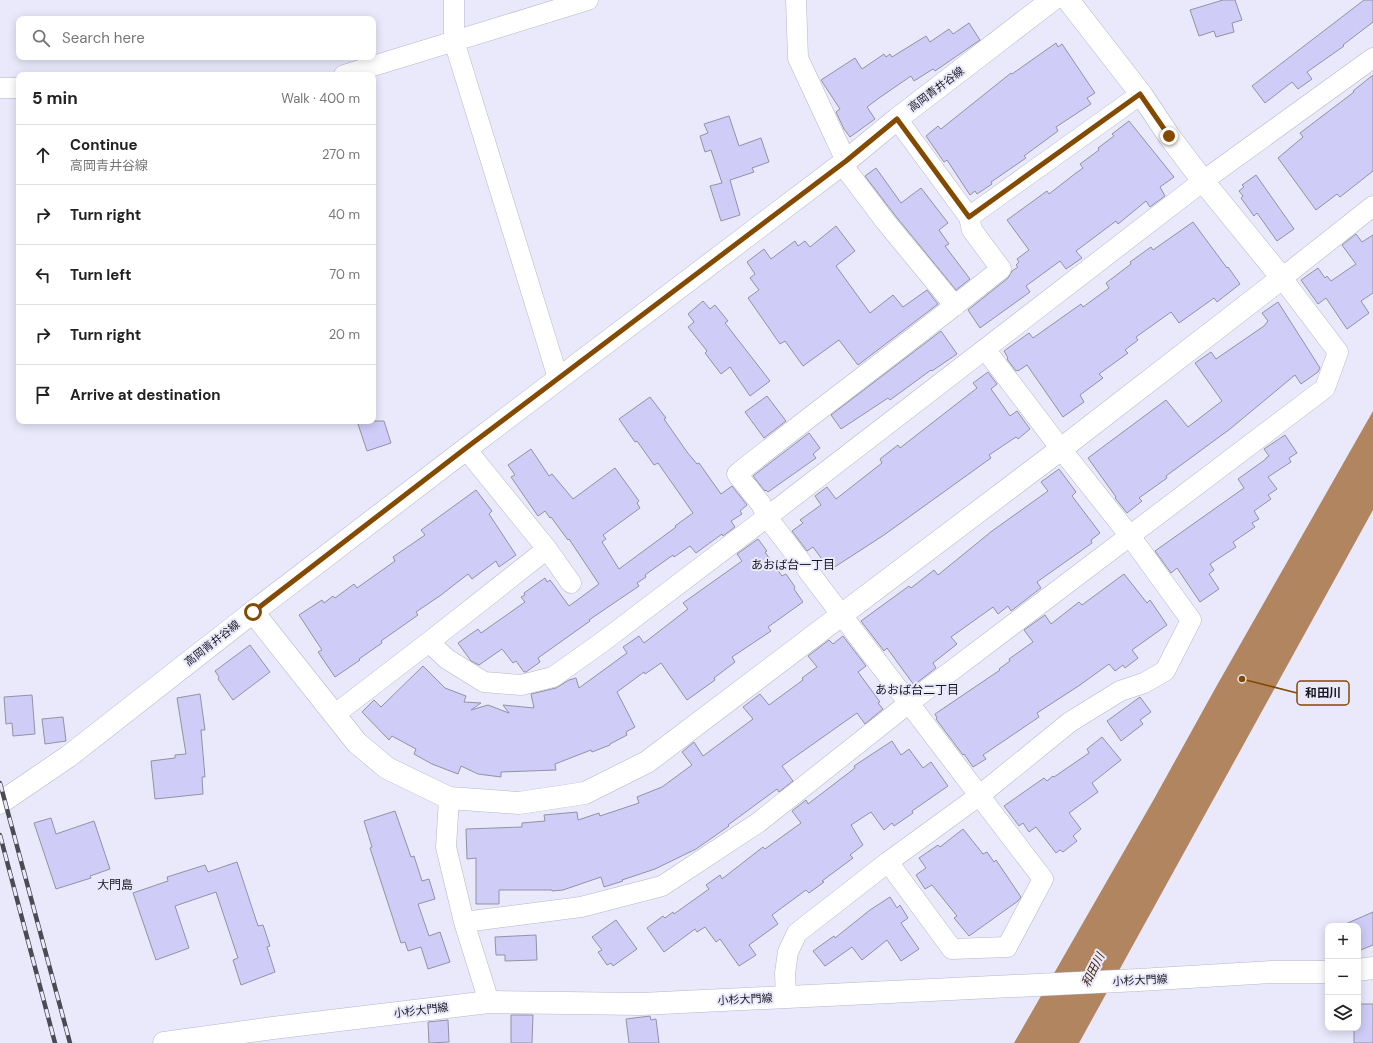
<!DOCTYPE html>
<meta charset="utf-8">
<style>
body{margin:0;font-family:"DM Sans","Noto Sans JP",sans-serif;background:#f6f6f6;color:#222}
.controls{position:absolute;right:12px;bottom:12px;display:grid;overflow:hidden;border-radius:8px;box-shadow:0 2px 10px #0003}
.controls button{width:36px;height:36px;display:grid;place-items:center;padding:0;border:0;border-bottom:1px solid #e0e0e0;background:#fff;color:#222;font:20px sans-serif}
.stop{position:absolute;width:12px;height:12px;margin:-9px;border:3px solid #834a00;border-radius:50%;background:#fff}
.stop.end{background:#834a00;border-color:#fff;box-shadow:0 1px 4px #0008}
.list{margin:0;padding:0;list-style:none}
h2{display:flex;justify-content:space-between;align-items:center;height:52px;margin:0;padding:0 16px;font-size:17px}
h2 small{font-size:13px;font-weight:400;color:#767676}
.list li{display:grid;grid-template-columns:26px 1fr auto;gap:12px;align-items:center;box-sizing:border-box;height:60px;padding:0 16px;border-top:1px solid #e0e0e0}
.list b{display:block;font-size:15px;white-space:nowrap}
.list p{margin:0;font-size:13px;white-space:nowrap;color:#767676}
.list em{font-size:13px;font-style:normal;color:#767676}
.icon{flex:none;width:22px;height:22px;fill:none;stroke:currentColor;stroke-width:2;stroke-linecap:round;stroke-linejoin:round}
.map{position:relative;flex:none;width:1373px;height:1043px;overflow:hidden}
.search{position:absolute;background:#fff;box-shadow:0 2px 10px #0003;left:16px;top:16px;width:360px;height:44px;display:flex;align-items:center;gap:10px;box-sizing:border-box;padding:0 14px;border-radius:8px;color:#767676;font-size:15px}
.panel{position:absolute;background:#fff;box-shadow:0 2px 10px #0003;left:16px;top:72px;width:360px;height:352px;border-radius:8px}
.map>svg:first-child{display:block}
</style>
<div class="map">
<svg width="1373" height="1043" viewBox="0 0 1373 1043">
<rect width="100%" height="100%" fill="#eae9fc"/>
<path fill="#b1855f" d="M1373,411V510L1079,1043H1014L1154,799L1216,687Z"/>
<path fill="#cfccf7" stroke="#9392a3" d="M1223,0H1235L1242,20L1232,23L1234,32L1216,37L1214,31L1199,36L1190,10Z
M1364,0H1373V22L1343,45L1344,46L1307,72L1312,79L1298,89L1292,82L1265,103L1252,86Z
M969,23L980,40L935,71L933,69L914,81L911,76L879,98L867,107L875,119L850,137L844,129L836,112L840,109L821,80L855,58L862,69L884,54L886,57L890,54L892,57L926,36L930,42L949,29L953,34Z
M1056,43L1058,47L1062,44L1095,93L1087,98L1091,104L1056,127L1058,131L1024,156L1026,158L991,182L992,184L977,194L975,191L970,195L947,160L944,162L926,136L938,126L941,129L1011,73L1012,74Z
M1373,75V171L1340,197L1337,194L1316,210L1278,158L1303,137L1300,133L1354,92L1353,91Z
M729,116L739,146L761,138L769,162L752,168L754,172L730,180L740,215L721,221L710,186L722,183L711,150L705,152L700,136L708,133L704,124Z
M1129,121L1174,177L1160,187L1165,196L1150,207L1146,201L1118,224L1116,221L1076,251L1082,258L1066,269L1060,261L1026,286L1030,292L980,328L968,310L1008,278L1012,271L1018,267L1016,265L1019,262L1017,259L1029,250L1007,220L1047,191L1049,194L1076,173L1083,168L1080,164L1099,150L1098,148L1114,136L1112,134Z
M876,168L901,203L921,188L948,223L939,230L949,244L945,246L970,279L956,290L894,214L865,176Z
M1256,175L1294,229L1277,241L1257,213L1254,216L1241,198L1243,196L1239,191L1244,187L1242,185Z
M1193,222L1227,268L1228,267L1240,284L1217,302L1214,298L1179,323L1171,312L1136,337L1138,340L1125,350L1128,353L1099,374L1103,378L1080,395L1084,402L1063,417L1027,365L1018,371V370L1016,371L1007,359L1008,358L1004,351L1029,333L1033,338L1081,304L1083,307L1109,288L1106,283L1131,264L1130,262L1151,247L1153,250Z
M836,226L855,251L836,266L870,313L893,295L903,307L927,290L938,304L858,365L839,340L803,366L785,341L780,344L748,298L759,290L750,278L755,274L747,262L764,249L771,259L795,241L798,246L805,241L810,247Z
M1356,234L1362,242L1373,235V293L1361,301L1369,313L1347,329L1326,298L1318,304L1301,280L1318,268L1325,278L1327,276L1331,281L1356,264L1342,245Z
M703,301L710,309L715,305L728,321L725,323L770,381L750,396L730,367L721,374L705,353L707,351L688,327L694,322L688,314Z
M1278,302L1320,368L1318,372L1301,384L1295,375L1230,429L1166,476L1167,478L1139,498L1142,501L1127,513L1115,498L1116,497L1088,458L1166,400L1188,427L1222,401L1195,363L1211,352L1216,359L1264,326L1268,321L1262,313Z
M941,331L957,354L932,371L931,370L890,400L888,398L841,429L831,415Z
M988,372L997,384L991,389L1010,416L1017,411L1030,429L1018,439L1016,437L989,455L991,458L884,535L830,570L813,547L807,551L792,531L803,523L800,520L821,505L815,496L827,487L836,499L882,463L880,459L898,445L900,448L977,388L973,383Z
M767,396L786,421L764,438L745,412Z
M650,397L666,418L664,419L687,452L697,464L699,463L721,494L732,486L747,505L740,511L742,514L731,521L735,527L723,536L722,534L696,553L690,546L674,557L673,555L645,575L646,577L637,583L639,586L589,620L590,621L538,658L540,662L526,672H524L516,661L513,663L502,649L479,665L471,661L458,643L478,629L481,633L525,602L521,597L525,595L524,593L545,578L547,582L550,580L569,606L599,584L569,539L568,540L551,517L550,518L545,511L538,516L511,477L515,475L508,465L531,449L549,476L552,474L573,499L615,468L639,501L637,503L640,508L603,535L606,539L602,542L619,569L676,527L675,526L693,513L658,463L654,465L637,441L635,442L619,419Z
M357,421H384L391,443L367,451Z
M809,433L820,448L813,454L816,458L768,492L766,490L765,491L753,476Z
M1285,435L1297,453L1289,458L1291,462L1268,477L1277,489L1268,495L1271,499L1254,511L1259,519L1252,523L1255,527L1233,542L1236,547L1210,564L1214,570L1209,574L1219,589L1200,602L1177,568L1171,573L1155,551L1244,488L1238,479L1266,459V458L1269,456L1264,449Z
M1059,469L1076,492L1072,496L1100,533L1091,540L1092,543L1037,582L1041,588L1011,611L1008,606L998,614L993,607L951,637L957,644L933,663L936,668L914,685L887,648L884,651L861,621L909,586L911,588L934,570L938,575L992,531L1048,491L1041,482Z
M476,490L492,511L489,514L516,555L499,567L496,561L472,579L468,574L441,595L416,612L418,615L381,641L382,643L359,659L360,660L335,677L318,652L322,650L299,615L322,600L324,603L333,596L335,598L354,584L357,588L395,561L393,557L425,535L421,530Z
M758,539L767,551L765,552L782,576L786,574L795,587L794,589L803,602L768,627L771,631L732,657L735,662L714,678L715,680L687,700L661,663L645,674L644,672L617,692L635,727L626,732L627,735L610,744V745L592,752L591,750L555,764L556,770L501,772V777L478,774L461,766L458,774L432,764L414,754L416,749L392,736L389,740L362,712L374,700L381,707L423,666L445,688L466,696L464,702L481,703L471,710L488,705L509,713L503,705L534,708L531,694L556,688L569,680L576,678L579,688L627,653L623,647L639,636L644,643L688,609L683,603L742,561L737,554Z
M1124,574L1147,603L1150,600L1167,625L1132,650L1138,658L1125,668L1123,665L1115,671L1109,664L1080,685L1037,713L1039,717L983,755L986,759L973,767L964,754L963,755L936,719L937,718L935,714L1000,670L999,669L1010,661L1009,659L1033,642L1024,630L1045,615L1051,624L1079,602L1082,605Z
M843,636L866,666L858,672L880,702L878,703L883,709L865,724L857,713L782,766L793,781L779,792L777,789L728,825L729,826L696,849L655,869L622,880L623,881L604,887L601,877L563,890L552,891V890H499V904H476V858L467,859L466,829L522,827V823L545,821L544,815L577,812L578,820L599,813L600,816L639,803L637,797L662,787L692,765L682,752L694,742L703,756L753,719L743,707L760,694L769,705L803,680L802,678L817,667L808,656L829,640L833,644Z
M250,645L270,672L233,700L218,679L219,677L215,671Z
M200,694L205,730H201L205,777H202L203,794L155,799L151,761L175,758V755L186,754L177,698Z
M32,695L35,734L13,736L12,723L6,724L4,697Z
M1140,697L1151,712L1140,720L1143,724L1121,741L1107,721Z
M63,717L66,741L45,744L42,719Z
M1102,737L1121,760L1092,783L1098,792L1069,813L1081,829L1073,836L1077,841L1063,852L1060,850L1056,853L1036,827L1029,832L1023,823L1019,826L1004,806L1044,778L1047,781L1053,776L1054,777L1089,753L1087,749Z
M892,741L901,755L909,749L923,768L931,762L948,786L912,811L913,813L894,826L892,823L884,830L871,812L851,825L863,845L850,855L853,858L822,881L824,882L809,893L806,890L772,915L778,924L749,945L756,955L739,966L720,939L716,942L705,927L697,932L695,929L664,952L647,928L663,916L665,918L673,912L674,914L709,889L706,885L720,875L722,879L763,847L765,849L801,823L792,811L806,800L808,804L855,768L854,766Z
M395,811L411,857L414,856L422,881L429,879L435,899L418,904L429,936L440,932L450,962L428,969L421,947L408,951L405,942L401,943L370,848L372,847L364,821Z
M51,818L56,834L94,821L110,869L90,876L91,878L56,889L34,823Z
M963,829L983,854L987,852L994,862L996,860L1021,897L1018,901L969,936L954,918L957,916L932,885L925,889L916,875L926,868L919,858L938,845L940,847Z
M237,862L258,926L263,925L270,946L267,947L275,972L241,985L233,960L238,958L216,892L175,906L189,948L156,960L133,893L168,881L167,877L205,865L208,872Z
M890,897L897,908L900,905L908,918L901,923L919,949L901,961L887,940L862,960L852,947L825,966L813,951L834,936L835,938L870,910Z
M1373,912V945L1358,951V926H1341Z
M616,920L637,949L613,966L611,963L607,965L598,952L602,950L592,937Z
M536,935L537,960L505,961V955H496L495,937Z
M1358,1004H1373V1043H1354V1028H1358Z
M511,1015H533L532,1043H511Z
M650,1016L651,1020L656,1019L659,1043H629L626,1019Z
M448,1020L449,1042L429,1043L428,1022Z"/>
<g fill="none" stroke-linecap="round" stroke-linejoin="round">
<defs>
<path id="minor" d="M454,0V41L558,378
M796,0L798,58L846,161
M344,75L588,0
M0,88H19
M897,119L969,217L1141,94
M842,164L885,221L955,306
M466,449L547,549L571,583
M429,642L447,659L484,682L521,685L553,677L601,643L767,517L1203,181L1373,58
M334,715L429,642L547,549
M449,798L446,847L464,922L489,1002
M888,862L952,949L1007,947L1043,879L767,517L761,504L737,474C824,405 914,339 1001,269L972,230L969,217
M464,922L581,907L662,886L759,822L909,703L1325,388L1338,352L1282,278L1373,206
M786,997L785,973L788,952L797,933L888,862L980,795L1070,722L1120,691L1144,683L1165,671L1191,620L1130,536L1061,449L985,349"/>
<path id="tertiary" d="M253,612L357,743L387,768L449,798L519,803L585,793L647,762L1061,449L1282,278L1203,181L1169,136L1141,94L1068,0"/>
<path id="secondary" d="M1358,970L1373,968
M164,1043L273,1028L489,1002L641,1004L1139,980L1272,972H1328"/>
<path id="primary" d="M0,803L69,756L253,612L466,449L846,161L897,119L1052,0"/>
</defs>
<use href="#minor" stroke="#b7b6c8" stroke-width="21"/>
<use href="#tertiary" stroke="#b7b6c8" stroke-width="23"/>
<use href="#secondary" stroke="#b7b6c8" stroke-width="23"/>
<use href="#primary" stroke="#b7b6c8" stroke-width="23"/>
<use href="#minor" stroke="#fff" stroke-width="20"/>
<use href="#tertiary" stroke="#fff" stroke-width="22"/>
<use href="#secondary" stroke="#fff" stroke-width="22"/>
<use href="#primary" stroke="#fff" stroke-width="22"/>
<defs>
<path id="rail" d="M0,783L70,1043
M0,835L55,1043"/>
</defs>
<use href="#rail" stroke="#4b4b54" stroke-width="4.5"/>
<use href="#rail" stroke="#eae9fc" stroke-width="3" stroke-dasharray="9" stroke-linecap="butt"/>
</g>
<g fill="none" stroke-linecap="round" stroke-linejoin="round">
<path stroke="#834a00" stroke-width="5" d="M253,612L466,448L846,161L897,119L969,217L1140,94L1169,136"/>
</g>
<g text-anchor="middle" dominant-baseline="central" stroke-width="4" stroke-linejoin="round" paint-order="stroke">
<g font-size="11" fill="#17171d" stroke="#eae9fc">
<text transform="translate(936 89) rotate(-37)">高岡青井谷線</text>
<text transform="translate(212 643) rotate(-38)">高岡青井谷線</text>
<text transform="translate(1140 980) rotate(-3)">小杉大門線</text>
<text transform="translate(745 999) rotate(-3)">小杉大門線</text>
<text transform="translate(421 1010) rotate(-7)">小杉大門線</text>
</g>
<g font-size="12" fill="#17171d" stroke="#eae9fc">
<text x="793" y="565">あおば台一丁目</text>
<text x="917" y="690">あおば台二丁目</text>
<text x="115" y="885">大門島</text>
</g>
<g font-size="12" font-style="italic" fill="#492b0b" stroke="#eae9fc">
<text transform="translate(1093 970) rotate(-63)">和田川</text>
</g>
</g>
<path fill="none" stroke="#834a00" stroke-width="1.5" d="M1242 679L1297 693"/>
<circle fill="#834a00" stroke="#eae9fc" stroke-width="1.5" cx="1242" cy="679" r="4"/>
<rect fill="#eae9fc" stroke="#834a00" stroke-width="1.5" x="1297" y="681" width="52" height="24" rx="4"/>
<g font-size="12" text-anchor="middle" font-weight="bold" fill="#17171d">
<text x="1323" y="697">和田川</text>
</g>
</svg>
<div class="controls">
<button>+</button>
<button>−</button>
<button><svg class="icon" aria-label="layers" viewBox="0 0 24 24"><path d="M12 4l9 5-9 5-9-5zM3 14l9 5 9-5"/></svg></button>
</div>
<div class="stop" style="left:253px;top:612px"></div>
<div class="stop end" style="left:1169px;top:136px"></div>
<div class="search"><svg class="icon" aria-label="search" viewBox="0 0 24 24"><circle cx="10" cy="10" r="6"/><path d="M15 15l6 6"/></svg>Search here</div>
<section class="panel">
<h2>5 min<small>Walk · 400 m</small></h2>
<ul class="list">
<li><svg class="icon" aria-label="ahead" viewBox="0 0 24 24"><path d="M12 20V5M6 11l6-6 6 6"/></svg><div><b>Continue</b><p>高岡青井谷線</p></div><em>270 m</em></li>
<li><svg class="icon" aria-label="right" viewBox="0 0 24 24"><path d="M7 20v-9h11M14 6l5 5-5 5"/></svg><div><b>Turn right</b></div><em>40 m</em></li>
<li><svg class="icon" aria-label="left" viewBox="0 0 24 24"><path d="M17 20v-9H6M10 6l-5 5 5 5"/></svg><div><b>Turn left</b></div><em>70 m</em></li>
<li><svg class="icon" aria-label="right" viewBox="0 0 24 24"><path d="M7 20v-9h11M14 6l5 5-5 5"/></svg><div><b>Turn right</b></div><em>20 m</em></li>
<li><svg class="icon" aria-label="arrive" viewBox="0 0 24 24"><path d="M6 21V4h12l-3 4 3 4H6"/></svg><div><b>Arrive at destination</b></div></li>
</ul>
</section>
</div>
